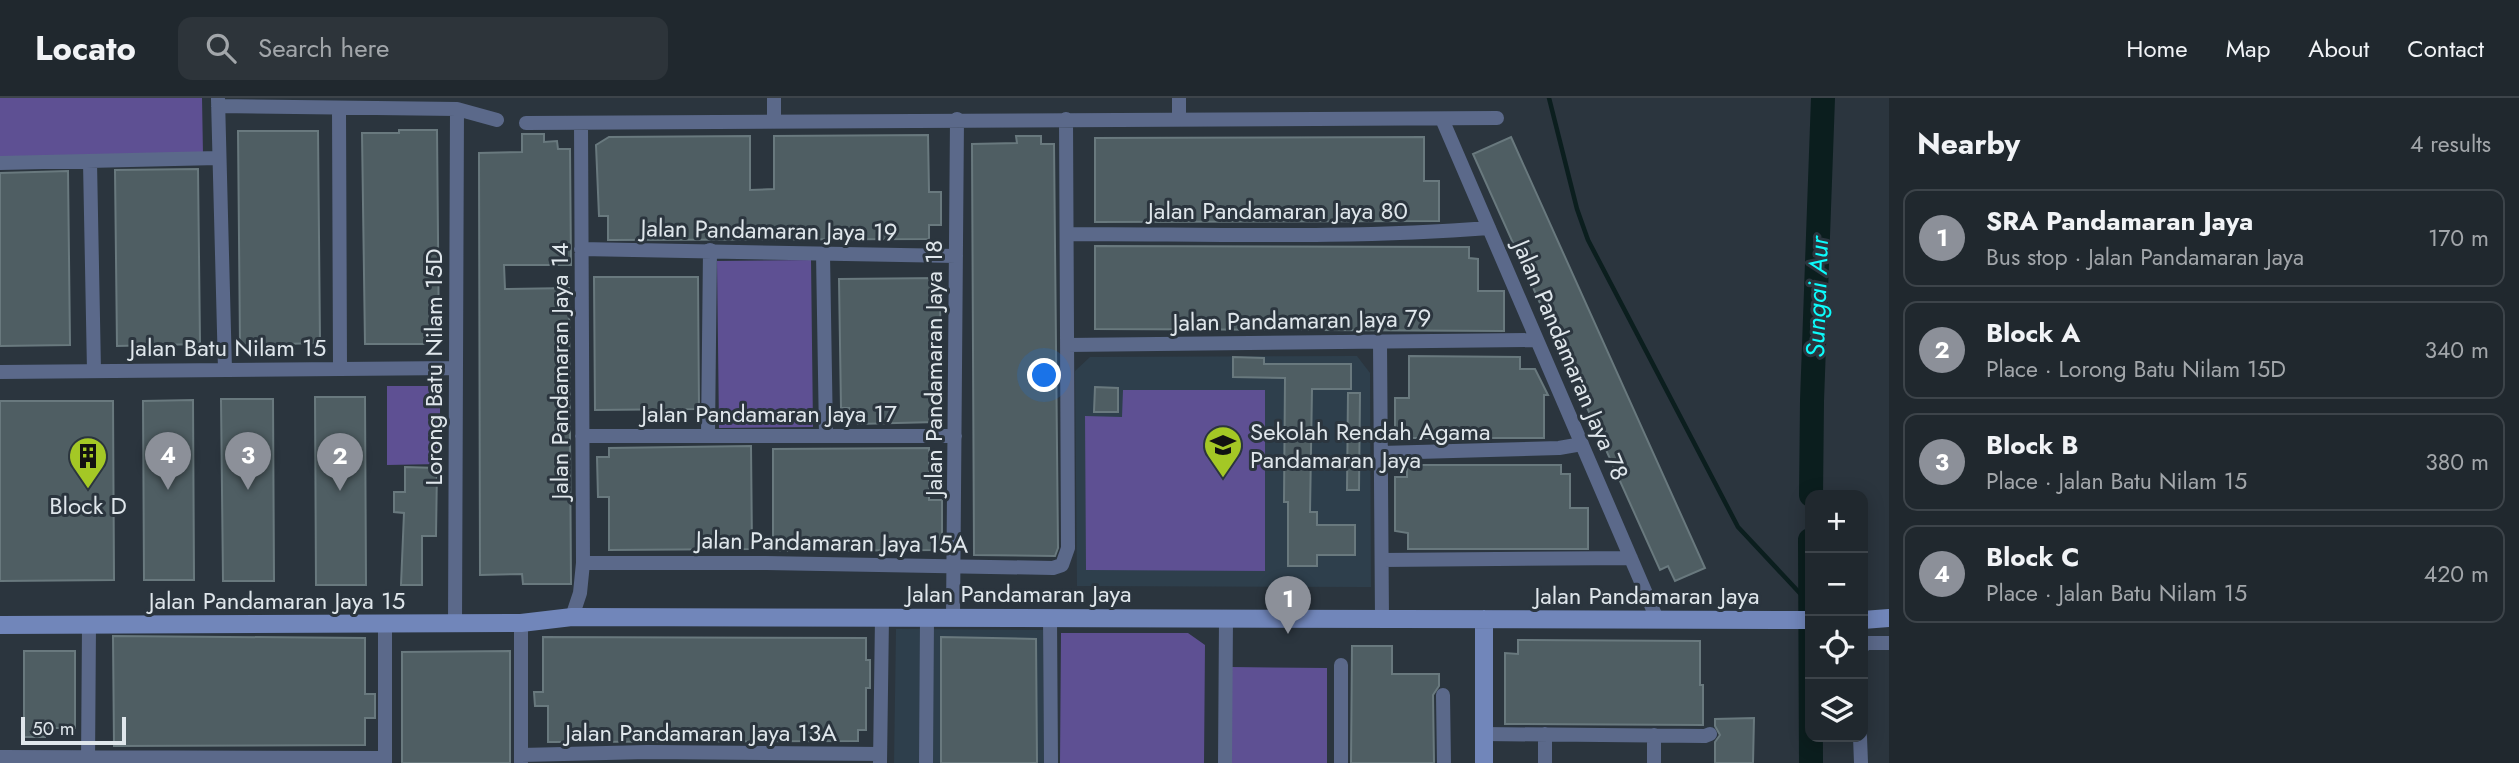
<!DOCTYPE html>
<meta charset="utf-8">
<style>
body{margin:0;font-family:Jost,sans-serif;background:#2d343a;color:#f1f3f6}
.controls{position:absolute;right:21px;bottom:21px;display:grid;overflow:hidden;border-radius:14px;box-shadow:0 4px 18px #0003}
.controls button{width:63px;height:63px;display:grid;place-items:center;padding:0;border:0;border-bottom:2px solid #3d444a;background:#20282e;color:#f1f3f6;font:35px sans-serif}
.scale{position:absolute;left:21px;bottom:18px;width:105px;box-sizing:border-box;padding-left:7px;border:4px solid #dfe6eb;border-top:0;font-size:19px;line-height:24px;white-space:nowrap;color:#dfe6eb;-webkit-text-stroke:5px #2b353e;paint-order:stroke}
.you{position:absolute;left:1045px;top:278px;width:24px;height:24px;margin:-18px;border:5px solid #fff;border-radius:50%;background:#1a73e8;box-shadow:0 0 0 10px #1a73e833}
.badge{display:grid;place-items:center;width:46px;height:46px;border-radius:50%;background:#8c9099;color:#fff;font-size:23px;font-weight:700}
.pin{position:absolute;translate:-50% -58px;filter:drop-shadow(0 2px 4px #0008)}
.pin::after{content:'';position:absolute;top:37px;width:24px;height:21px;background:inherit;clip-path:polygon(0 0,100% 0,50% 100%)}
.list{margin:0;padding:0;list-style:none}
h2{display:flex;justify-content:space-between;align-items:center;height:91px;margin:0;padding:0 28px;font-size:30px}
h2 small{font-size:23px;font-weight:400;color:#a2a6aa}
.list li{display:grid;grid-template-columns:46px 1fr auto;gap:21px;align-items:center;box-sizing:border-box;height:98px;margin:0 14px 14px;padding:0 14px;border:2px solid #3d444a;border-radius:14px}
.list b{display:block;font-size:26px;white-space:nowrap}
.list p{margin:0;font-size:23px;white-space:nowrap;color:#a2a6aa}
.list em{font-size:23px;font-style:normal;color:#a2a6aa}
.icon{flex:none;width:38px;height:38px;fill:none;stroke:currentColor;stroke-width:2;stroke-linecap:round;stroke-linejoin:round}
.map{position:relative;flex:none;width:1889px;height:665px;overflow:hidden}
header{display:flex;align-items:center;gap:42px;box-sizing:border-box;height:98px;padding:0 35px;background:#20282e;border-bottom:2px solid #3d444a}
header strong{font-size:33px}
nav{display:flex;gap:38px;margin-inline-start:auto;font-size:24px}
.search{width:490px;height:63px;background:#2d343a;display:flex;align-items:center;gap:18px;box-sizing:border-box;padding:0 24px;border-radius:14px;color:#a2a6aa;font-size:26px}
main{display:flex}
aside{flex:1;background:#20282e}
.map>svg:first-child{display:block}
</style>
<header>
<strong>Locato</strong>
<div class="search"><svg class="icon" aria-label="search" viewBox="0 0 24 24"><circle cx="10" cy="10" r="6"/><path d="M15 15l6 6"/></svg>Search here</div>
<nav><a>Home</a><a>Map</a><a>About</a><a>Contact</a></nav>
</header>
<main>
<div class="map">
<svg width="1889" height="665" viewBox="0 0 1889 665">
<rect width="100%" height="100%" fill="#2b353e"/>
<path fill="#2e3f4c" d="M1357,258L1370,275L1371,489L1077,488L1075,273L1090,259Z
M896,531L1043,532L1044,665H894Z"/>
<path fill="#5e5093" d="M0,0H202L203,57L0,61Z
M811,162L813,329L719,330L717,163Z
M387,288H440V366L387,367Z
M1123,292H1265V473L1086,472L1085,318L1122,319Z
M1061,535H1188L1205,547L1204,665H1060Z
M1231,569L1327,570V665H1231Z"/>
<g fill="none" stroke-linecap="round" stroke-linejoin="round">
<path stroke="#0b1e1e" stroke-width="4.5" d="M1549,0L1577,111L1588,142L1738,429L1810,506"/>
<path stroke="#0b1e1e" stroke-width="24" d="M1811,397L1812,303L1823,0
M1810,442L1811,665"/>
</g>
<path fill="#4f5e63" stroke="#69797e" stroke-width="2" d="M399,32H437L439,246H365L362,35H399Z
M238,33H318L320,245L240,247Z
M522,36H544V44L557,43L558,51H570L571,167H504L505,191L569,190L571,486H523L522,476L480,477L479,55L522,54Z
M928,37L929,94H941V127H929V141L608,142V118H599L596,47L609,39L750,38V92L774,91V38Z
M1016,38H1041V46H1054L1058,450L1055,458L974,457L972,46L1017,45Z
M1424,39V83H1439V123L1095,124V40Z
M1511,39L1705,470L1675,483L1668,468L1660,472L1473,56Z
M198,71L200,246L117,248L115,72Z
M68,73L70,247L0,248V75Z
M1095,148L1469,149V160L1478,161V193H1504V233L1095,231Z
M594,179H698L699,311L595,312Z
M940,180L941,310H936V324L858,326V320L849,321V310H841L839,181Z
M1409,258L1520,259V271H1535L1548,297H1544V340H1406L1395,330V300H1409Z
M1233,259L1264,260V266H1351V291H1312L1310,414H1317V427H1355V457H1317V468H1288V404H1284L1285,280L1233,279Z
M1095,289L1118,290V314H1094Z
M1348,295H1360L1359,392H1347Z
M315,299H365L366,487H316Z
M221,301H273L274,483H223Z
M193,302L194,482H144L143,303Z
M0,303H113L114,482L0,483Z
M751,348L752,451L609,452V399H598L597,359H609V350Z
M929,350V402H942V452L773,453V351Z
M1407,367H1561V376H1570V410H1588V451H1408V435L1395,433V379H1407Z
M405,369L437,370L436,438H422V487H401L404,415L394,414V394H405Z
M113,538L365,540V596H375V620H365V647L114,648Z
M543,539L866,540V562H870V590H866V632H858V643L548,644V608H535L534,594H543Z
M941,539L1036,541L1037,665H941Z
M1518,542L1700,543V587H1703V627L1505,626V555L1518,556Z
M1352,548H1392V576H1439V588L1433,597L1434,665H1351Z
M24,553H75V630H45V639H24Z
M510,553V665H402V554Z
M1754,620L1753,665H1715V644L1720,637L1715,628V621Z"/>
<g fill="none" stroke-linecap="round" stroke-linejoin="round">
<path stroke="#5b698a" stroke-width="14" d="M1179,0V21
M218,1L225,272
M218,8L457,11L497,22
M339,10L340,271
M1442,21L1657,521
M774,22V0
M526,25L1497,20
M90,64L94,273
M0,65L218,60
M1067,136C1207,136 1349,141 1489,130
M581,151L956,158
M823,156L826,337
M1380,244L1382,521
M1067,247L1537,242
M0,274L455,270
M708,337L710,152
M582,338H955
M1381,355L1559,350L1582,346
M1382,462L1631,460
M583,465H766L1053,470L1062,467L1068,450L1066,21
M572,519L580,495L583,465L581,25
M953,520L957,21
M1050,520L1051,665
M385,525V665
M455,526L457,11
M1863,548L1867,545H1889
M1443,597L1444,665
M1484,636L1705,638L1710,636
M1545,636V665
M1654,637V665
M1860,639L1861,665
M521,657L648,654L880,656
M0,659L385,660
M521,664V525
M88,665L89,527
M880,665L882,519
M926,665L927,520
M1225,665L1226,520
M1341,665V567"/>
<path stroke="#7186ba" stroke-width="18" d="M1484,521V665
M1863,522L1889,520
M0,527L521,525L572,519L1810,522"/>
</g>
<defs>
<symbol id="school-pin" viewBox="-11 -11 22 30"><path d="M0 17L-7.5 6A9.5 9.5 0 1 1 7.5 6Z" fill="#a4c825" stroke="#2b353e"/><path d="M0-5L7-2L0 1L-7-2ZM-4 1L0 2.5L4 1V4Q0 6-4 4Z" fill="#111"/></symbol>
<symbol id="building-pin" viewBox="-11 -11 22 30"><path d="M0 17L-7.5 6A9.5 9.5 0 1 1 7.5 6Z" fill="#a4c825" stroke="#2b353e"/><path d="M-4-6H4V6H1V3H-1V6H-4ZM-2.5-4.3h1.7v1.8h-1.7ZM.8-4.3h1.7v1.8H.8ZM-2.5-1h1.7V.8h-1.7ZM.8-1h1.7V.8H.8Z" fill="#111"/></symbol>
</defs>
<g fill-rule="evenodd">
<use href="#school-pin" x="1201" y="325" width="44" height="60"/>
<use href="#building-pin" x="66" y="336" width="44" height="60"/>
</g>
<g text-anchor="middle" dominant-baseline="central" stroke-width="6" stroke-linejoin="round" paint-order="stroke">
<g font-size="24" fill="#dfe6eb" stroke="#2b353e">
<text x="1278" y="112">Jalan Pandamaran Jaya 80</text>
<text transform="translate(769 132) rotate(1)">Jalan Pandamaran Jaya 19</text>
<text transform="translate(1302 222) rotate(-1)">Jalan Pandamaran Jaya 79</text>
<text x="228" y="249">Jalan Batu Nilam 15</text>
<text transform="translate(1571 262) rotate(67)">Jalan Pandamaran Jaya 78</text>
<text transform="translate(433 269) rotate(-90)">Lorong Batu Nilam 15D</text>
<text transform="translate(933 270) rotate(-90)">Jalan Pandamaran Jaya 18</text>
<text transform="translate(559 273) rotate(-90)">Jalan Pandamaran Jaya 14</text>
<text x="769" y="315">Jalan Pandamaran Jaya 17</text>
<text transform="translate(832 444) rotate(1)">Jalan Pandamaran Jaya 15A</text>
<text x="1019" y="495">Jalan Pandamaran Jaya</text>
<text x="1647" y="497">Jalan Pandamaran Jaya</text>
<text x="277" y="502">Jalan Pandamaran Jaya 15</text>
<text x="701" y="634">Jalan Pandamaran Jaya 13A</text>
</g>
<g font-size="24" fill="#dfe6eb" stroke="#2b353e" text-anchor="start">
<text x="1250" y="333">Sekolah Rendah Agama<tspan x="1250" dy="28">Pandamaran Jaya</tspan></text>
<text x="88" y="407" text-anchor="middle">Block D</text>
</g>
<g font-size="26" font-style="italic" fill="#0cfcfc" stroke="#2b353e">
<text transform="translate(1817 199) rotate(-88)">Sungai Aur</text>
</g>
</g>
</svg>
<div class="controls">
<button>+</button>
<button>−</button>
<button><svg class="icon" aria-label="locate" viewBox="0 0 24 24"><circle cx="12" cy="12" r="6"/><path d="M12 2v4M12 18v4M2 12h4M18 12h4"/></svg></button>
<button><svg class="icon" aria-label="layers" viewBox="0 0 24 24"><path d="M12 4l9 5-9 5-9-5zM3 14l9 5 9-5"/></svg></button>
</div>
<div class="scale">50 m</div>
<div class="you"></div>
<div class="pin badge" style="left:1288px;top:536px">1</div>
<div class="pin badge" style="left:340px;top:393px">2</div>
<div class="pin badge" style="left:248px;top:392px">3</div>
<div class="pin badge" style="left:168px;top:392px">4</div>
</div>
<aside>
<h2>Nearby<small>4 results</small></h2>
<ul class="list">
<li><span class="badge">1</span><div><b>SRA Pandamaran Jaya</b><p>Bus stop · Jalan Pandamaran Jaya</p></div><em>170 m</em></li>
<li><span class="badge">2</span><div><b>Block A</b><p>Place · Lorong Batu Nilam 15D</p></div><em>340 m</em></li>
<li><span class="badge">3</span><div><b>Block B</b><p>Place · Jalan Batu Nilam 15</p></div><em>380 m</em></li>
<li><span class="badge">4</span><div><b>Block C</b><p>Place · Jalan Batu Nilam 15</p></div><em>420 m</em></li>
</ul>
</aside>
</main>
